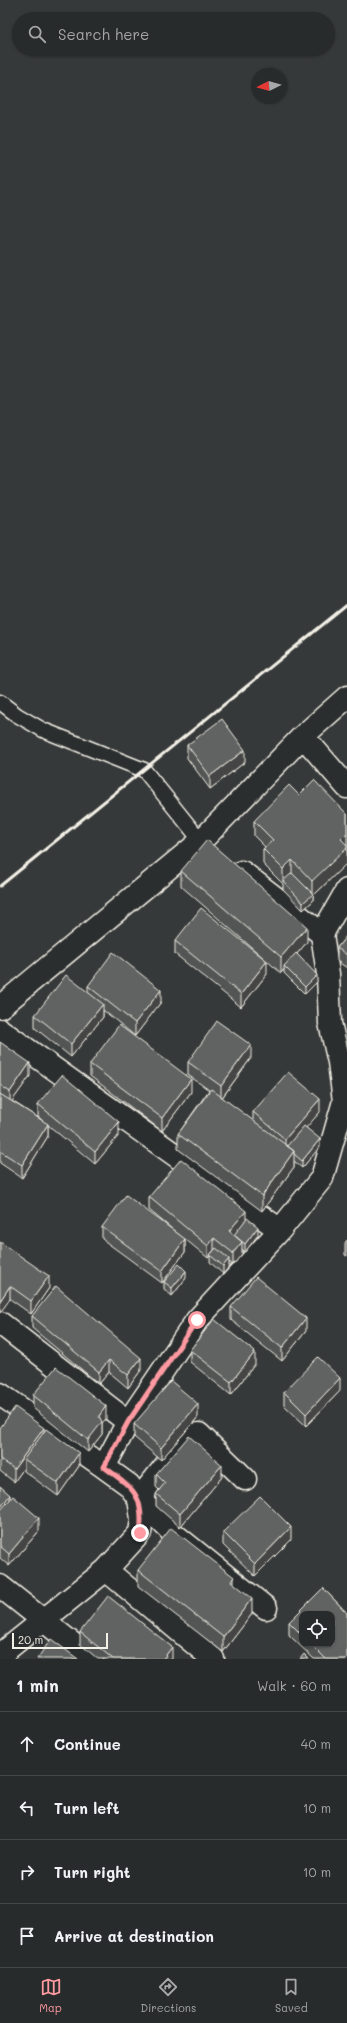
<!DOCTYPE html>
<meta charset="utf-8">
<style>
body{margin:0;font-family:Mali,sans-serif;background:#303333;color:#f1f3f6}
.controls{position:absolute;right:12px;bottom:12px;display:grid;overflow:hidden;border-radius:8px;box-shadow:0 1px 3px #0004}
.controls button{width:36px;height:36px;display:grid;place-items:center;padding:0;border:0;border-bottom:1px solid #444747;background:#282b2b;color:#f1f3f6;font:20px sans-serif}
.compass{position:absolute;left:251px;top:68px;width:36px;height:36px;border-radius:50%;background:#282b2b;box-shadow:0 1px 3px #0004;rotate:265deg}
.scale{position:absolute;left:12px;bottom:10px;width:96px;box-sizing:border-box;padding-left:4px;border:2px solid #f4f1e8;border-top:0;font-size:11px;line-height:14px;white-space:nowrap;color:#f4f1e8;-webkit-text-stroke:3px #2a2d2e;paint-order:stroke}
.stop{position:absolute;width:12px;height:12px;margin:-9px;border:3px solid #ff9aa2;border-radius:50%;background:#fff}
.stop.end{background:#ff9aa2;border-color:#fff;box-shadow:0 1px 4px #0008}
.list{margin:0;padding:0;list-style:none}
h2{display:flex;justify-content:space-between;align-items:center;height:52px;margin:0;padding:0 16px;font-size:17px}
h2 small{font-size:13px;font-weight:400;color:#a5a7a9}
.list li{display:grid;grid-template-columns:26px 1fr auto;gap:12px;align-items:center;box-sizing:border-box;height:64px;padding:0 16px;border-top:1px solid #444747}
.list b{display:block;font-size:15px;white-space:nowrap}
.list em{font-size:13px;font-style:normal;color:#a5a7a9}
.icon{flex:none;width:22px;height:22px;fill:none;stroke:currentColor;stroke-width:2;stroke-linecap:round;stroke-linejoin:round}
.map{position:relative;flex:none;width:347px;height:1659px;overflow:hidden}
.search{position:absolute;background:#282b2b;box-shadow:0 1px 3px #0004;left:12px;right:12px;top:12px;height:44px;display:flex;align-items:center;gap:10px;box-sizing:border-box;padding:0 14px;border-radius:22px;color:#a5a7a9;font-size:15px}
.sheet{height:308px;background:#282b2b}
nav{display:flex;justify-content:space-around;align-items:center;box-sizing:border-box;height:56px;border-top:1px solid #444747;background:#282b2b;font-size:11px;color:#a5a7a9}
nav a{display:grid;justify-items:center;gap:2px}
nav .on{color:#ff9aa2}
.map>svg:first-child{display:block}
</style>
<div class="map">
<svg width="347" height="1659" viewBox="0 0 347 1659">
<rect width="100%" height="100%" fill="#363939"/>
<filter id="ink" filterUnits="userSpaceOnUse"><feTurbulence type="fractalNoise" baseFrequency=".025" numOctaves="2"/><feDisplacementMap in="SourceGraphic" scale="8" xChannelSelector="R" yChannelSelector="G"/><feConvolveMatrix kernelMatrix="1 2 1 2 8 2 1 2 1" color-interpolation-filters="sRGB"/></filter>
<g filter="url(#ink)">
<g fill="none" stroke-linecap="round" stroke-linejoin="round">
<defs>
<path id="service" d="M0,702L17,715L43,730L144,770L201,841"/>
<path id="minor" d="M303,736L347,787
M242,872L322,934
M0,1007L201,841L303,736L347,697
M0,1030L280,1230
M0,1323L128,1422
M0,1394L104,1467
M245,1479L199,1434L189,1436L139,1499L175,1535L266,1608
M106,1570L213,1659
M0,1586L92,1659
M0,1655L106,1570L140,1533L142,1519L139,1499L129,1485L104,1467L128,1422L197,1320L280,1230L322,1178L344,1101L339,1062L330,1023L328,974L322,934L347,890"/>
</defs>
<use href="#service" stroke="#f4f1e8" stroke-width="17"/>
<use href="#minor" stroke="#f4f1e8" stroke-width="25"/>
<use href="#service" stroke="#2a2d2e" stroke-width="14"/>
<use href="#minor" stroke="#2a2d2e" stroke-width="22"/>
<path stroke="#f4f1e8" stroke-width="3" d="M0,886L347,605"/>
</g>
<path fill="#535554" stroke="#f4f1e8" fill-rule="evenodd" d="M187,745L245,762L210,789L187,758Z
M299,795L347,814V863L313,896V901L303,910L283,889V884L263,864V849L265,847L254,836V821Z
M181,871L307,942L297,954L317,982L305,994L284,973V969L281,973L181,886Z
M347,935V968L337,961V948Z
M175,941L267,974L241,1007L175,954Z
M88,986L161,1002L135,1036L103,1010V1017L71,1057L35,1028V1015L88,992Z
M0,1042L30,1076L12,1101L42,1120L38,1117V1104L119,1135L95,1164L48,1125V1136L22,1178L0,1163Z
M251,1058L222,1098L253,1121V1112H320L306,1127L320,1147L302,1168L294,1161V1167L262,1211L178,1149V1134L209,1090L188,1075V1062Z
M90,1064L191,1092L162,1131L90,1076Z
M149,1197L246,1220L258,1235L245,1252L242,1249V1254L233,1265L229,1262V1267L223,1274L210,1262V1256L208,1258L185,1239V1252L162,1283L102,1239V1227L183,1238L149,1210Z
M347,1240V1256L345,1255V1243Z
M0,1242L49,1288L31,1314L10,1299Z
M186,1278L172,1296L164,1289V1282Z
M231,1307L306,1331L282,1361L231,1320Z
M32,1316L141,1370L128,1388L109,1372L99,1384L32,1328Z
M190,1350L255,1364L231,1395L190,1362Z
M340,1391L306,1426L284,1405V1392Z
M33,1395L106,1419L102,1423V1434L88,1452L33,1408Z
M198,1417L161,1460L134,1437V1424Z
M0,1428L44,1432L79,1466L58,1496L24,1471V1468L14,1482L0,1471Z
M156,1474L222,1477L180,1527L156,1506V1494L159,1490L156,1487Z
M0,1486L39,1531L9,1566L0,1558Z
M223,1532L291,1540L255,1576L223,1545Z
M138,1570L252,1614L223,1652L138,1586Z
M323,1588L347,1613V1659H314L289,1635V1622ZM302,1614H332V1644H302Z
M80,1632L172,1659H98L80,1644Z"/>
<path fill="#444545" stroke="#f4f1e8" d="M245,750V762L210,789V776Z
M347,833V863L313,896V901L303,910V903L312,894V881L341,839Z
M292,860V876L283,882V869Z
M307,927V942L286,967L284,966V969L281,973V957Z
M267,961V974L241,1007V994Z
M317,975V982L305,994V987Z
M161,990V1002L135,1036V1023Z
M103,1004V1017L71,1057V1044Z
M251,1045V1058L221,1099V1086Z
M30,1063V1076L10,1104V1092Z
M191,1079V1092L162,1131V1118Z
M320,1099V1112L285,1152V1139Z
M119,1122V1135L95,1164V1152Z
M48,1124V1136L22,1178V1165Z
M320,1139V1147L302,1168V1161Z
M294,1151V1167L262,1211V1196Z
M246,1211V1224L235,1236L229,1231Z
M258,1227V1235L245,1252V1244Z
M214,1238V1250L210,1255V1256L208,1258V1246Z
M185,1239V1252L162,1283V1271Z
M242,1242V1254L233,1265V1253Z
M229,1259V1267L223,1274V1266Z
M186,1271V1278L172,1296V1288Z
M49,1276V1288L31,1314V1301Z
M10,1286V1299L0,1313V1301Z
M306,1318V1331L282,1361V1348Z
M255,1352V1364L231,1395V1382Z
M141,1358V1370L128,1388V1375Z
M109,1360V1372L99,1384V1372Z
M340,1378V1391L306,1426V1414Z
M198,1404V1417L161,1460V1448Z
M106,1406V1419L102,1423V1434L88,1452V1440L99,1416Z
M44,1428V1441L24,1459V1468L14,1482V1469Z
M79,1453V1466L58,1496V1483Z
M222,1465V1477L180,1527V1514Z
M10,1495V1508L0,1521V1508Z
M39,1518V1531L9,1566V1554Z
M291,1527V1540L255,1576V1564Z
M234,1577V1593L231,1581Z
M252,1598V1614L223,1652V1637Z
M172,1647V1659H163Z"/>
<path fill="#616362" stroke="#f4f1e8" d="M222,719L245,750L210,776L187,745Z
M314,780L347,814V833L341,839L347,845V848L312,881L292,860L283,869L263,849L273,840L254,821L289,785L299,795Z
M207,840L307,927L281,957L181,871Z
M292,873L313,894L303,903L283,881Z
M201,908L267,961L241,994L175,941Z
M347,935V955L337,948Z
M113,952L161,990L135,1023L88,986Z
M296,953L317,975L305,987L284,966Z
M66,975L103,1004L71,1044L35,1015Z
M217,1021L251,1045L221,1086L188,1062Z
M119,1025L191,1079L162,1118L90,1064Z
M0,1042L30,1063L10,1092L0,1085Z
M288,1072L320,1099L285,1139L253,1112Z
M62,1075L119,1122L95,1152L38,1104Z
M211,1089L294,1151L262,1196L178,1134Z
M0,1094L48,1124L22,1165L0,1151Z
M304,1126L320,1139L302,1161L294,1154V1151L287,1146Z
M181,1159L246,1211L229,1231L242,1242L233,1253L214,1238L208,1246L149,1197Z
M126,1195L185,1239L162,1271L102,1227Z
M247,1218L258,1227L245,1244L234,1235Z
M0,1242L49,1276L31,1301L10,1286L0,1301Z
M216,1248L229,1259L223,1266L210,1255Z
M179,1264L186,1271L172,1288L164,1282Z
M256,1277L306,1318L282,1348L231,1307Z
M56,1286L141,1358L128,1375L109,1360L99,1372L32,1316Z
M214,1319L255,1352L231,1382L190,1350Z
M318,1357L340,1378L306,1414L284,1392Z
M56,1367L106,1406L99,1416L102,1422L88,1440L33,1395Z
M171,1381L198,1404L161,1448L134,1424Z
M15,1407L44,1428L14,1469L0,1459V1428Z
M46,1429L79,1453L58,1483L24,1459Z
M189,1436L222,1465L180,1514L156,1494L165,1483L156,1474Z
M0,1486L10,1495L0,1508Z
M13,1496L39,1518L9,1554L0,1546V1511Z
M260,1496L291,1527L255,1564L223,1532Z
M171,1528L234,1577L231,1581L252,1598L223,1637L138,1570Z
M323,1588L347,1613V1659H326L311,1644H332V1614H302V1635L289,1622Z
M108,1596L172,1647L163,1659H113L80,1632Z
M51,1639L78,1659H37Z
M304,1654L309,1659H300Z"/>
</g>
<g fill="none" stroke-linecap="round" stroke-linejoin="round" filter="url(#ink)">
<path stroke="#ff9aa2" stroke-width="5" d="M140,1533C145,1495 133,1488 104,1467L128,1422L197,1320"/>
</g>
</svg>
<div class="controls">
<button><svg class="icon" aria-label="locate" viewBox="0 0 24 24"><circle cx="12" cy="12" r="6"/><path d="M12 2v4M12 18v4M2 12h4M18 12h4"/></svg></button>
</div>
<svg class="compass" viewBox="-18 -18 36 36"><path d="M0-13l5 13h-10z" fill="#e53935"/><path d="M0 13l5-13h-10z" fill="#a5a7a9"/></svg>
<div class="scale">20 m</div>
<div class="stop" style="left:197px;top:1320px"></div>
<div class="stop end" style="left:140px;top:1533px"></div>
<div class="search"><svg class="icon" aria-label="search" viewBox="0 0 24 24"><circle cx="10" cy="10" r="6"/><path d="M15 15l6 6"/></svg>Search here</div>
</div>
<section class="sheet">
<h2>1 min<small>Walk · 60 m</small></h2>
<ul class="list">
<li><svg class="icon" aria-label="ahead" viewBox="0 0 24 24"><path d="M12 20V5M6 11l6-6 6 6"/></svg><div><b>Continue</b></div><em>40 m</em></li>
<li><svg class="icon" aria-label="left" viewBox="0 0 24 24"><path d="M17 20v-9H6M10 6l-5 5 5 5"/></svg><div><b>Turn left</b></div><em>10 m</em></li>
<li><svg class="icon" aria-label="right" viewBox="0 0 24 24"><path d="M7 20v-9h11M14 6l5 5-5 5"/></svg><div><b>Turn right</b></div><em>10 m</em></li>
<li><svg class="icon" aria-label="arrive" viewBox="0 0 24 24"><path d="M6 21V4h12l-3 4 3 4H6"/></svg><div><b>Arrive at destination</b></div></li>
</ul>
</section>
<nav>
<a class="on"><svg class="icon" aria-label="map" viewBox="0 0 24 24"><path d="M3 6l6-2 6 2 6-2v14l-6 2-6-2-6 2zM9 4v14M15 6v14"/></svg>Map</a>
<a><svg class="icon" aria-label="directions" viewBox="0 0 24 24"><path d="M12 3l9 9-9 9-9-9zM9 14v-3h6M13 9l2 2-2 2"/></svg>Directions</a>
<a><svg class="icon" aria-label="saved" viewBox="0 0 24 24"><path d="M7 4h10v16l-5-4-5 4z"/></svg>Saved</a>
</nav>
